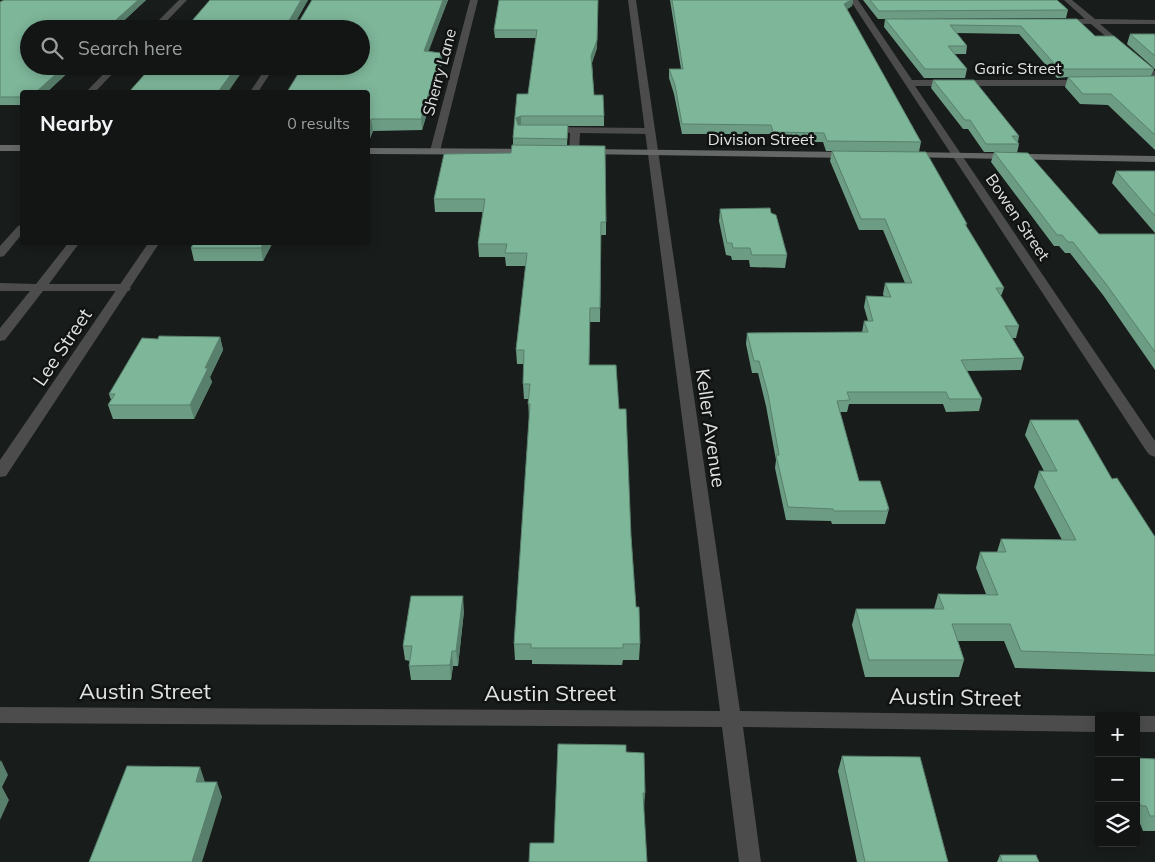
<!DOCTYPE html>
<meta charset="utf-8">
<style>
body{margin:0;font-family:Mulish,sans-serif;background:#1f2222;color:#f1f3f6}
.controls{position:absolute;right:15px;bottom:15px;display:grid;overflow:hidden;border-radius:5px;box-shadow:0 2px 12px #0003}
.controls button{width:45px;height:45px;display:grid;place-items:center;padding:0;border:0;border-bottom:1px solid #313434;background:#121514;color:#f1f3f6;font:25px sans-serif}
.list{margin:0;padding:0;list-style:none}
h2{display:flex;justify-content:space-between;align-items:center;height:65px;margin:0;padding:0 20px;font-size:21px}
h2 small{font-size:16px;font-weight:400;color:#9c9fa0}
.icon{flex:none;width:28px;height:28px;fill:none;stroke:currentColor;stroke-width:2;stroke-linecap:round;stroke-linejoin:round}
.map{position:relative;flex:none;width:1155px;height:862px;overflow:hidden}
.search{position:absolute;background:#121514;box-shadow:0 2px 12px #0003;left:20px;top:20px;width:350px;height:55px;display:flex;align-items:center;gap:12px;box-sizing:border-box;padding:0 18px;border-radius:28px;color:#9c9fa0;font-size:19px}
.panel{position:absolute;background:#121514;box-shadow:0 2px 12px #0003;left:20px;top:90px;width:350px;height:155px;border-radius:5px}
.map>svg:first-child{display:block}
</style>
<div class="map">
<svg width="1155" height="862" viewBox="0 0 1155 862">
<rect width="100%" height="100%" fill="#181c1a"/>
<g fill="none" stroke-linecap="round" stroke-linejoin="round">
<path fill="#4b4c4b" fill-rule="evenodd" d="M548,127L648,128L653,131L648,134L580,133L579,152L574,155L569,152L570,133L545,132V128Z
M22,225V234L4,256L0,257V246L18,226Z
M69,242H80L49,284H125L131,288L129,291H43L5,340L0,341V328L30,291H0V283L36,284Z"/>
<path fill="#4b4c4b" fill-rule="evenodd" d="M179,0H187L159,29H150Z
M470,0H478L440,151L435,154L430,151Z
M628,0H636L740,711L1099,716V732L743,727L761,862H739L722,727L0,723V707L720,711Z
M850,0H858L912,80H1087L1091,83L1087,86H915L1155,441V457L1150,455L1147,452Z
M1064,0H1072L1095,19L1155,20V24H1100L1155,71V78L1091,24L1055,23L1054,21L1058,19H1085Z
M111,66H120L95,92H86Z
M1136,716H1155V732H1136Z"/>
<path fill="#4b4c4b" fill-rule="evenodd" d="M267,66H275L258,92H250Z
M149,242H160L6,476L0,477V460Z"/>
<path fill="#656867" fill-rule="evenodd" d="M0,145H22V151H0Z
M368,148L531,149L536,152L531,155L368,154Z
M586,149L851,152L856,155L851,158L582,154V150Z
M909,152L1155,156V162L905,157V153Z"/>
</g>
<path fill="#6c9d84" d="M146,0L115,29H29V66H75L47,92H22V105H0V2Z
M210,0H308L296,20H300L312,0H448L428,51L441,53L442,63L422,130L373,131L368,143V92H287L303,66H361V29H185Z
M598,0L597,48L592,63L594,95L604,116V126H568L567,146L606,222V235H601L600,322H590L589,365L619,409L631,536L636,607L640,644L639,660H623L622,665L532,664V660H515L514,644L529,419L528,399H524L523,384L524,364H517L516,350L526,266H506L505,257H479L478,244L483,212H435L434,199L511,153L513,145V138L528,94L536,38H495L494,30Z
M670,0H853L852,6L847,9L921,142L919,152L967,224L966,226L1004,288L1001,296L1019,326L1016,338H1012L1024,358L1021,370L967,371L982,399L979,411L946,412L943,404H849L847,412H840L859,481L889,509L885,524H832L831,521L786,520L775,468L776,460L766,406L758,373H752L746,344L747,333L862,332L864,321H868L864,307L866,296L884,297L883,294L885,283H905L883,230H859L830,161L832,151H826L823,142H772L770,134H682L674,94L669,78V69H681Z
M863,0H1057L1068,10L1066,18L902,19H1077L1095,36L1154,69L1151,76H1155V150L1108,105L1080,104L1065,87L1068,77L1057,78L1019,34L957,33L967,46L966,54H954L967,69L965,78H924L884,27L885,19H878Z
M1130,34H1155V69L1127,44Z
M933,80L1019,136L1018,142L1019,144L1017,153L1099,234H1155V370L1103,295L1070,253H1065L1059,246H1054L991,162L994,152H984L968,129H963L931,88Z
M1116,171H1155V233L1112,183Z
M720,209L787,255L785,268L750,267L749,260H732L731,256L726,255L719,221Z
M273,242L263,261H194L191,248Z
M220,337L223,350L210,377L212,382L194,419H113L108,405L111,400L109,394L158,339Z
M1030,420L1112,479L1155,537V672L1015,668L1004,641H958L964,660L959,677H865L852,625L856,609H934L938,594H986L976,568L980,552H997L1001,539L1062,540L1034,487L1039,471H1044L1025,435Z
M464,611L458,666H453L451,680H411L409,666L410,661L405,660L403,646Z
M626,752L645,793L644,808L554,843Z
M842,756L948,862H857L838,771Z
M1136,758L1155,759V831H1143L1139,821H1136Z
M1000,855L1039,862H997Z"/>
<path fill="#587f6c" d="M138,0H146L115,29H106Z
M301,0H308L292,29L289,21Z
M443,0H448L425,61L424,51Z
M851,0H853L852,6L843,12L844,4Z
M597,40V48L591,64V56Z
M441,53L442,63L422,130L421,119Z
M65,66H75L47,92H36Z
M237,66H246L228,92H218Z
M521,116V125L516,127V118Z
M371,119L373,131L368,143V128Z
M264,242H273L263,261L261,248Z
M220,337L223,350L210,377L212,382L194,419L190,405L205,368Z
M463,596L464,611L458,666L456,651Z
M452,651L453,666L451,680L450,665Z
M1,760L8,775L2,787L9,800L0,820V762Z
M200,767L205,782H196Z
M217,782L222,797L202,862H192Z"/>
<path fill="#7eb69a" stroke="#587f6c" d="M4,0H138L106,29H29V66H65L36,92H22V97H0V2Z
M210,0H301L289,21L300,20L312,0H443L424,51L441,53L421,119H371L368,128V92H287L303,66H361V29H185Z
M499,0H598L597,40L591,56L594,95H603L604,116H521L516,118L518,125H568L567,139L513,138L517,94H528L537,30H494Z
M672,0H851L844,4L921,142L827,141L824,133L773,132L771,125L682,124L675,85L669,69H683Z
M870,0H1057L1068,10L879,11Z
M885,19H1077L1095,36H1114L1154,69H1059L1021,26L950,25L967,46H948L967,69H925Z
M1130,34H1155V56Z
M152,66H237L218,92H129Z
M1155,76V135L1111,94H1083L1068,77Z
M933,80H974L1019,136H1012L1019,144H986L970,120H965Z
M512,145L605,146L606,222H601L600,308H590L589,365H616L619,409H626L631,536L636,607H639L640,644H623V648H531V644H514L530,404H528L530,384H523L524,350H516L527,253H505L507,244H478L485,199H434L444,154L511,153Z
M832,151L926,152L967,224H965L1004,288H996L1019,326H1005L1024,358L961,360L982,399H949L946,392H847L850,400L837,401L859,481H880L889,509H887L888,511H834L833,509L788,507L776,455H779L768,394L759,361H754L747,333L868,332L864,321H873L866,296L891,297L885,283H912L885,219H861Z
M994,152L1028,153L1099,234H1155V352L1106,284L1073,242H1068L1062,235H1057Z
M1116,171H1155V216Z
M770,208L771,213L776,215L787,255H752L750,248H733L732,243H727L720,209Z
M194,242H264L261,248H191Z
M159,336L220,337L205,368H208L190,405H108L115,394H109L142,338L158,339Z
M1030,420H1078L1112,479L1117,478L1155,537V655L1021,651L1010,624H952L964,660H869L856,609H944L938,594L998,595L980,552H1006L1001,539L1076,540L1039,471H1057Z
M411,596H463L456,651H452L450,665L409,666L412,646H403Z
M558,744L626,745V752L644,753L645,793H643L647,862H529L530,843H554Z
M842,756L920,757L948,862H865Z
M1136,758L1155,759V816H1150L1146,806H1141L1136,796Z
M127,766L200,767L196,782H217L192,862H89Z
M1000,855H1036L1039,862H1002Z"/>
<g text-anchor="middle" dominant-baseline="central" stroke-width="5" stroke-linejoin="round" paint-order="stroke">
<g font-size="16" fill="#e0e3e1" stroke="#101311">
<text x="1018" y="68">Garic Street</text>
<text transform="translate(439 72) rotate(-75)">Sherry Lane</text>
<text x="761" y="139">Division Street</text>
<text transform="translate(1018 217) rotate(56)">Bowen Street</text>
</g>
<g font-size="19" fill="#e0e3e1" stroke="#101311">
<text transform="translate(62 347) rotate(-56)">Lee Street</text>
<text transform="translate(711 428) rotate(82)">Keller Avenue</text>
</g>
<g font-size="22" fill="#e0e3e1" stroke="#101311">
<text x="145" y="691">Austin Street</text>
<text x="550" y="693">Austin Street</text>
<text transform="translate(955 697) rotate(1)">Austin Street</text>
</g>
</g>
</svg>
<div class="controls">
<button>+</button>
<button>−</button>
<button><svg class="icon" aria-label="layers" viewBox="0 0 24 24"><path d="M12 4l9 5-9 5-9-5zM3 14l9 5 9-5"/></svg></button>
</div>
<div class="search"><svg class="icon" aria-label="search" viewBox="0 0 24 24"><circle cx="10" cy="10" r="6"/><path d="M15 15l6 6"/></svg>Search here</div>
<section class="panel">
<h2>Nearby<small>0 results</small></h2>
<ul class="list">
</ul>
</section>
</div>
